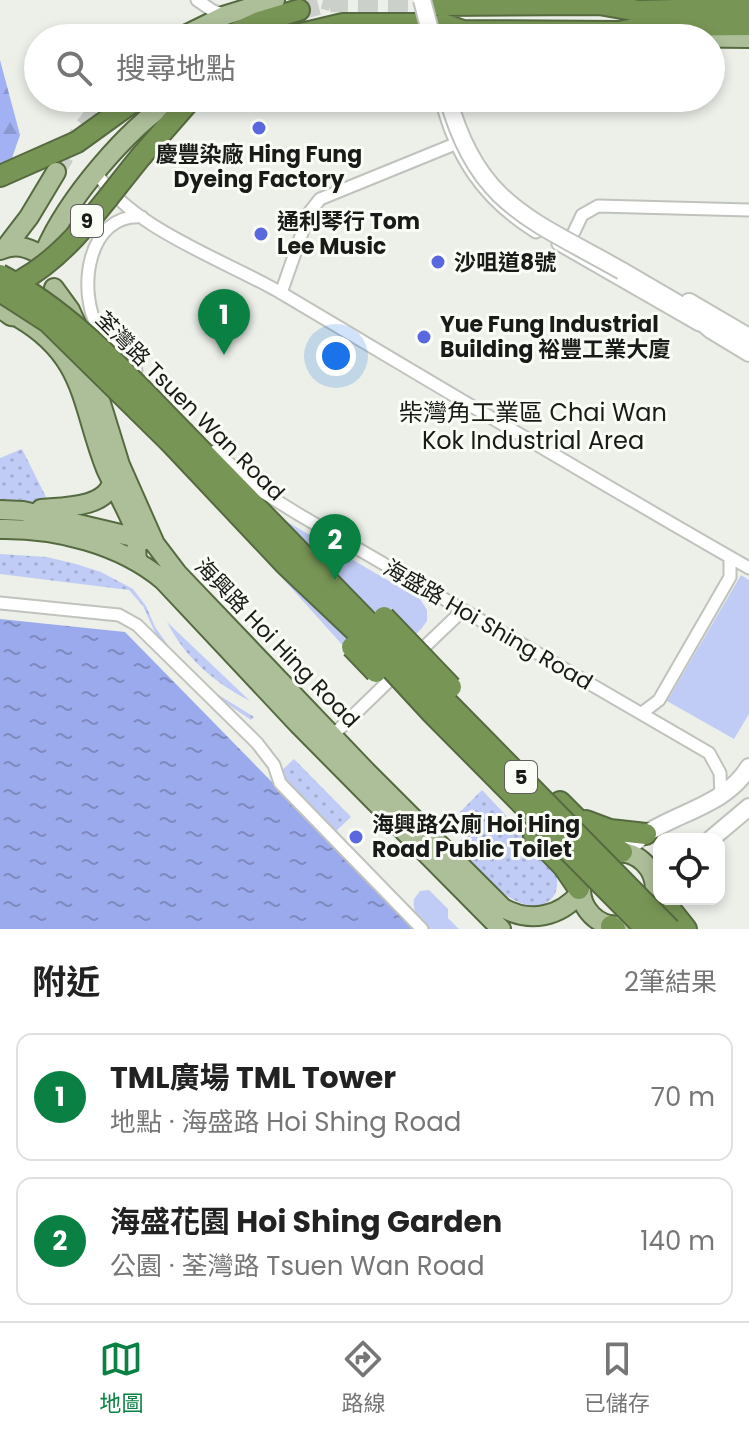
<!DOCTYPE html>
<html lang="zh-TW">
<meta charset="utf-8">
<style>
body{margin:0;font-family:Poppins,"Noto Sans TC",sans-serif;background:#f2f2f2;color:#222}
.controls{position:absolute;right:24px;bottom:24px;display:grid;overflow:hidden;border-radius:16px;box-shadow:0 4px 12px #0003}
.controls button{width:72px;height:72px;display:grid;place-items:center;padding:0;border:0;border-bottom:2px solid #e0e0e0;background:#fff;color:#222;font:40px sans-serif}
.you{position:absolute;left:336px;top:356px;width:28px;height:28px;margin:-20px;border:6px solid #fff;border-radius:50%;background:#1a73e8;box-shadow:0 0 0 12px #1a73e833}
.badge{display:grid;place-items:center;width:52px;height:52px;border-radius:50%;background:#0b8043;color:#fff;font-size:26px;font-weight:700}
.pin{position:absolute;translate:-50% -66px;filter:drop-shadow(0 2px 4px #0008)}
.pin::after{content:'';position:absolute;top:42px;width:28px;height:24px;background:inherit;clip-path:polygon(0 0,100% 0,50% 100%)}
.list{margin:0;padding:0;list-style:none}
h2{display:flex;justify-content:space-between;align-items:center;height:104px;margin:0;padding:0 32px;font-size:34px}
h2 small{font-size:26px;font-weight:400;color:#767676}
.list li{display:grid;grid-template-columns:52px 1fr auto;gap:24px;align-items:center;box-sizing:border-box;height:128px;margin:0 16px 16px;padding:0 16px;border:2px solid #e0e0e0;border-radius:16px}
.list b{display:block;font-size:30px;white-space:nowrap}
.list p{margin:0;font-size:26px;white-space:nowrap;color:#767676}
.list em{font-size:26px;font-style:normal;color:#767676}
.icon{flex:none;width:44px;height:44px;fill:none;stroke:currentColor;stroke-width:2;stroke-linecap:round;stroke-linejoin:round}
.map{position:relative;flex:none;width:749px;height:929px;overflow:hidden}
.search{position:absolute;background:#fff;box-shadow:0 4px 12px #0003;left:24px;right:24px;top:24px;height:88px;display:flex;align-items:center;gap:20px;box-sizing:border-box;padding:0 28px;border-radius:44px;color:#767676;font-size:30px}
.sheet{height:392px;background:#fff}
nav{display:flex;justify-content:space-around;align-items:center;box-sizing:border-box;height:112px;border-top:2px solid #e0e0e0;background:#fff;font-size:22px;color:#767676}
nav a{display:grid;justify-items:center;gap:4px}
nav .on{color:#0b8043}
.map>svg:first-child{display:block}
</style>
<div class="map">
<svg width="749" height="929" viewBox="0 0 749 929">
<defs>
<pattern id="grass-dots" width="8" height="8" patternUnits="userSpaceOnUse" patternTransform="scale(2)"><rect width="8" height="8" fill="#c1ccf6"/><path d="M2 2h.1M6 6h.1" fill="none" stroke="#a5afd2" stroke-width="1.8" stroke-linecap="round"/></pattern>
<pattern id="forest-firs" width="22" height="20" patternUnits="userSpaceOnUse" patternTransform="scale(2)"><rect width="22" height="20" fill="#a2b1f4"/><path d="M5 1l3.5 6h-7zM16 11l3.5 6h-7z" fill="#8b98d0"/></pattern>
<pattern id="water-ripples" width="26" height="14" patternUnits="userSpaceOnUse" patternTransform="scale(2)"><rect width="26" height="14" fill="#9baaed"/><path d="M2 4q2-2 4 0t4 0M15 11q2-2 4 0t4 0" fill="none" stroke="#7e8abf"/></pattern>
</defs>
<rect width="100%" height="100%" fill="#ecf0e9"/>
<path fill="url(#grass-dots)" d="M22,449L49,503H0V458Z
M0,554L47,557L76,564L101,572L133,589L146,606L155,627L173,652L214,692L254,717L251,720L210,692L158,639L143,606L129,590L0,574Z
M167,622L250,701C215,683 185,658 167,622Z
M294,759L351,817L335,832L278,774Z
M482,790C499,808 516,826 533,844C540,851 550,859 554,868C558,876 559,889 553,897C525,929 472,865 454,847L474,827L460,812Z"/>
<path fill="url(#forest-firs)" d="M0,60L20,135L12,158L0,163Z"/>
<path fill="#c1ccf6" d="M250,506L272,513L420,599L427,610V621L422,628L372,678L233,523Z
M741,575L749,580V714L734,739L667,701Z
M429,890L448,909V918L459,929H428C419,920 412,912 414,899L420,891Z"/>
<path fill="url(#water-ripples)" d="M0,619L125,632L416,929H0Z"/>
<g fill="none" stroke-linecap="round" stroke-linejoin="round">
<path stroke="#ccd0ca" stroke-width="18" stroke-dasharray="18 9" stroke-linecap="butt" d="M323,0L331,2
M426,38H449
M56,172L79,133L106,98"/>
<path stroke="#ccd0ca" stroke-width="20" stroke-dasharray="20 10" stroke-linecap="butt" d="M299,10L331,2L415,4"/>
<defs>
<path id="street" d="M197,0L213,11L225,14
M441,98C455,157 484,200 536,232
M97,173C130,228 227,261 283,294C438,386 593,479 749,568
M574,232L582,215L598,206L749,210
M558,244L699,325
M281,293L309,213L320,199L455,144
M136,370C124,357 106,344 98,328C77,291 87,213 142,217
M215,451L261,491L298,514L709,753L720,773L721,795
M0,603L119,615L137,625L257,743L274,765L280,783L422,929
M416,655L462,611
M642,713L659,700L730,577V558
M330,738L398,672"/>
<path id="secondary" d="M622,271L687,309L711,330L749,353
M689,302L749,337
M711,839L749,807
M625,852C631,846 637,840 644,835C678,812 726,805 749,767
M656,890L659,886"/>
<path id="primary" d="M624,33L649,37L749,38
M179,38L226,15L275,0
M415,38H420
M6,247L29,217L56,172
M0,250C15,243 27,247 41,255
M45,251C68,198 126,130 174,98
M54,288L70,310L79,330
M0,308L11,316L28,318
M19,318C86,357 81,406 106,469C112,483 136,526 137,537C138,546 134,551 138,561
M87,358L120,465L155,544L177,573L366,771L503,908C530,923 560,917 580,893
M41,509C63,507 106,508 112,482
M0,510L23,511L146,540
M0,529C56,528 120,544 163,580L299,725L501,929
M581 889a37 37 0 1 1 74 0a37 37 0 1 1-74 0Z"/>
<path id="highway" d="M438,5L599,4L639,11L749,8
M443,24L463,31L619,32L649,26L749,25
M225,38L259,22L299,10
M284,38L343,24H423
M143,154L192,98
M0,176L77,142L138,98
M185,434L372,626
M170,442L285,564L361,636
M560,802L595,837L622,852
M586,821L610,830L646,834
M534,836L564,867L579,889
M662,899L686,929
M611,926L615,929"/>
</defs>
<use href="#street" stroke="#bfc3bc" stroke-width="15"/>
<use href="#secondary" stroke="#bfc3bc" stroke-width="20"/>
<use href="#primary" stroke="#566a40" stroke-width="22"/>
<use href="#highway" stroke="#566a40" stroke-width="24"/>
<use href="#street" stroke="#fff" stroke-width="11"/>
<use href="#secondary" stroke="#fff" stroke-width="16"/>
<use href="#primary" stroke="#adbf99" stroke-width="18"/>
<use href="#highway" stroke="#779555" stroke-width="20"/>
<defs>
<path id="secondary-bridge" d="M422,0L432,38
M448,98C477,206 533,220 622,271"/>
<path id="highway-bridge" d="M0,275C73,313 128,376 185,434
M22,280C72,252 107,197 143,154
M0,291L48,322L170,442
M384,617L451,687
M372,626L670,929
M361,636L432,713L646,929
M352,647L376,672"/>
</defs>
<use href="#secondary-bridge" stroke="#bfc3bc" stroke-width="20" stroke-linecap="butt"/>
<use href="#highway-bridge" stroke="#566a40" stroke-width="24" stroke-linecap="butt"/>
<use href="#secondary-bridge" stroke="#fff" stroke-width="16"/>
<use href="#highway-bridge" stroke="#779555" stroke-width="20"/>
</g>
<g fill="#5968df" stroke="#fafdf6" stroke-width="3">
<circle cx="259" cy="128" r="8"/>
<circle cx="261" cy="234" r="8"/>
<circle cx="438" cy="262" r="8"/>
<circle cx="424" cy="337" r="8"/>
<circle cx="356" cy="837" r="8"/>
</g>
<g text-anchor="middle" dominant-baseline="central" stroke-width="6" stroke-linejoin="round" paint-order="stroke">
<g fill="#fafdf6" stroke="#5c5f5b" stroke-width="2">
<rect x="71" y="205" width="32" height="32" rx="6"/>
<rect x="505" y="761" width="32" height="32" rx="6"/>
</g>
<g font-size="20" font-weight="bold" fill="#191b18">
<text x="87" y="221">9</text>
<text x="521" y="777">5</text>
</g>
<g font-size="22" font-weight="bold" fill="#191b18" stroke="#fafdf6" text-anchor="start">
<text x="259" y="154" text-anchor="middle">慶豐染廠 Hing Fung<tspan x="259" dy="25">Dyeing Factory</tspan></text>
<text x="277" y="221">通利琴行 Tom<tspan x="277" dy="25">Lee Music</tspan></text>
<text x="454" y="262">沙咀道8號</text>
<text x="440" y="324">Yue Fung Industrial<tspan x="440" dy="25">Building 裕豐工業大廈</tspan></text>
<text x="372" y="824">海興路公廁 Hoi Hing<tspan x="372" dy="25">Road Public Toilet</tspan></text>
</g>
<g font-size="22" fill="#191b18" stroke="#fafdf6">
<text transform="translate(190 406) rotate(45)">荃灣路 Tsuen Wan Road</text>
<text transform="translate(488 625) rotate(30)">海盛路 Hoi Shing Road</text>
<text transform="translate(277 643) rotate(46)">海興路 Hoi Hing Road</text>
</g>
<g font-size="24" fill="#191b18" stroke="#fafdf6">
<text x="533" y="412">柴灣角工業區 Chai Wan<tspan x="533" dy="28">Kok Industrial Area</tspan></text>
</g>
</g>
</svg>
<div class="controls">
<button><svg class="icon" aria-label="locate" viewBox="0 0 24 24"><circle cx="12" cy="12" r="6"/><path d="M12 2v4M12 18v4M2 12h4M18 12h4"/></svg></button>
</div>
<div class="you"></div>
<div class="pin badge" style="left:224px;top:355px">1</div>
<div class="pin badge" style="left:335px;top:580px">2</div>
<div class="search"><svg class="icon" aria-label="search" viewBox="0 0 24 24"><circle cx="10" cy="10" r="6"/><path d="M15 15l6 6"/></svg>搜尋地點</div>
</div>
<section class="sheet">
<h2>附近<small>2筆結果</small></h2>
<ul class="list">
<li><span class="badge">1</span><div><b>TML廣場 TML Tower</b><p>地點 · 海盛路 Hoi Shing Road</p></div><em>70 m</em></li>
<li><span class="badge">2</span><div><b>海盛花園 Hoi Shing Garden</b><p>公園 · 荃灣路 Tsuen Wan Road</p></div><em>140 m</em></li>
</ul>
</section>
<nav>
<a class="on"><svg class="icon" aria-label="map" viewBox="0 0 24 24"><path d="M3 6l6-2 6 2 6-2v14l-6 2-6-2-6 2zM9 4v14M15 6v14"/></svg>地圖</a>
<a><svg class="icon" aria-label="directions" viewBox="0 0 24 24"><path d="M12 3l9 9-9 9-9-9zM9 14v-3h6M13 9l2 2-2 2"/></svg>路線</a>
<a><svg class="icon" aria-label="saved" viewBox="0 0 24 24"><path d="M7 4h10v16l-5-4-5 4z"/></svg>已儲存</a>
</nav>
